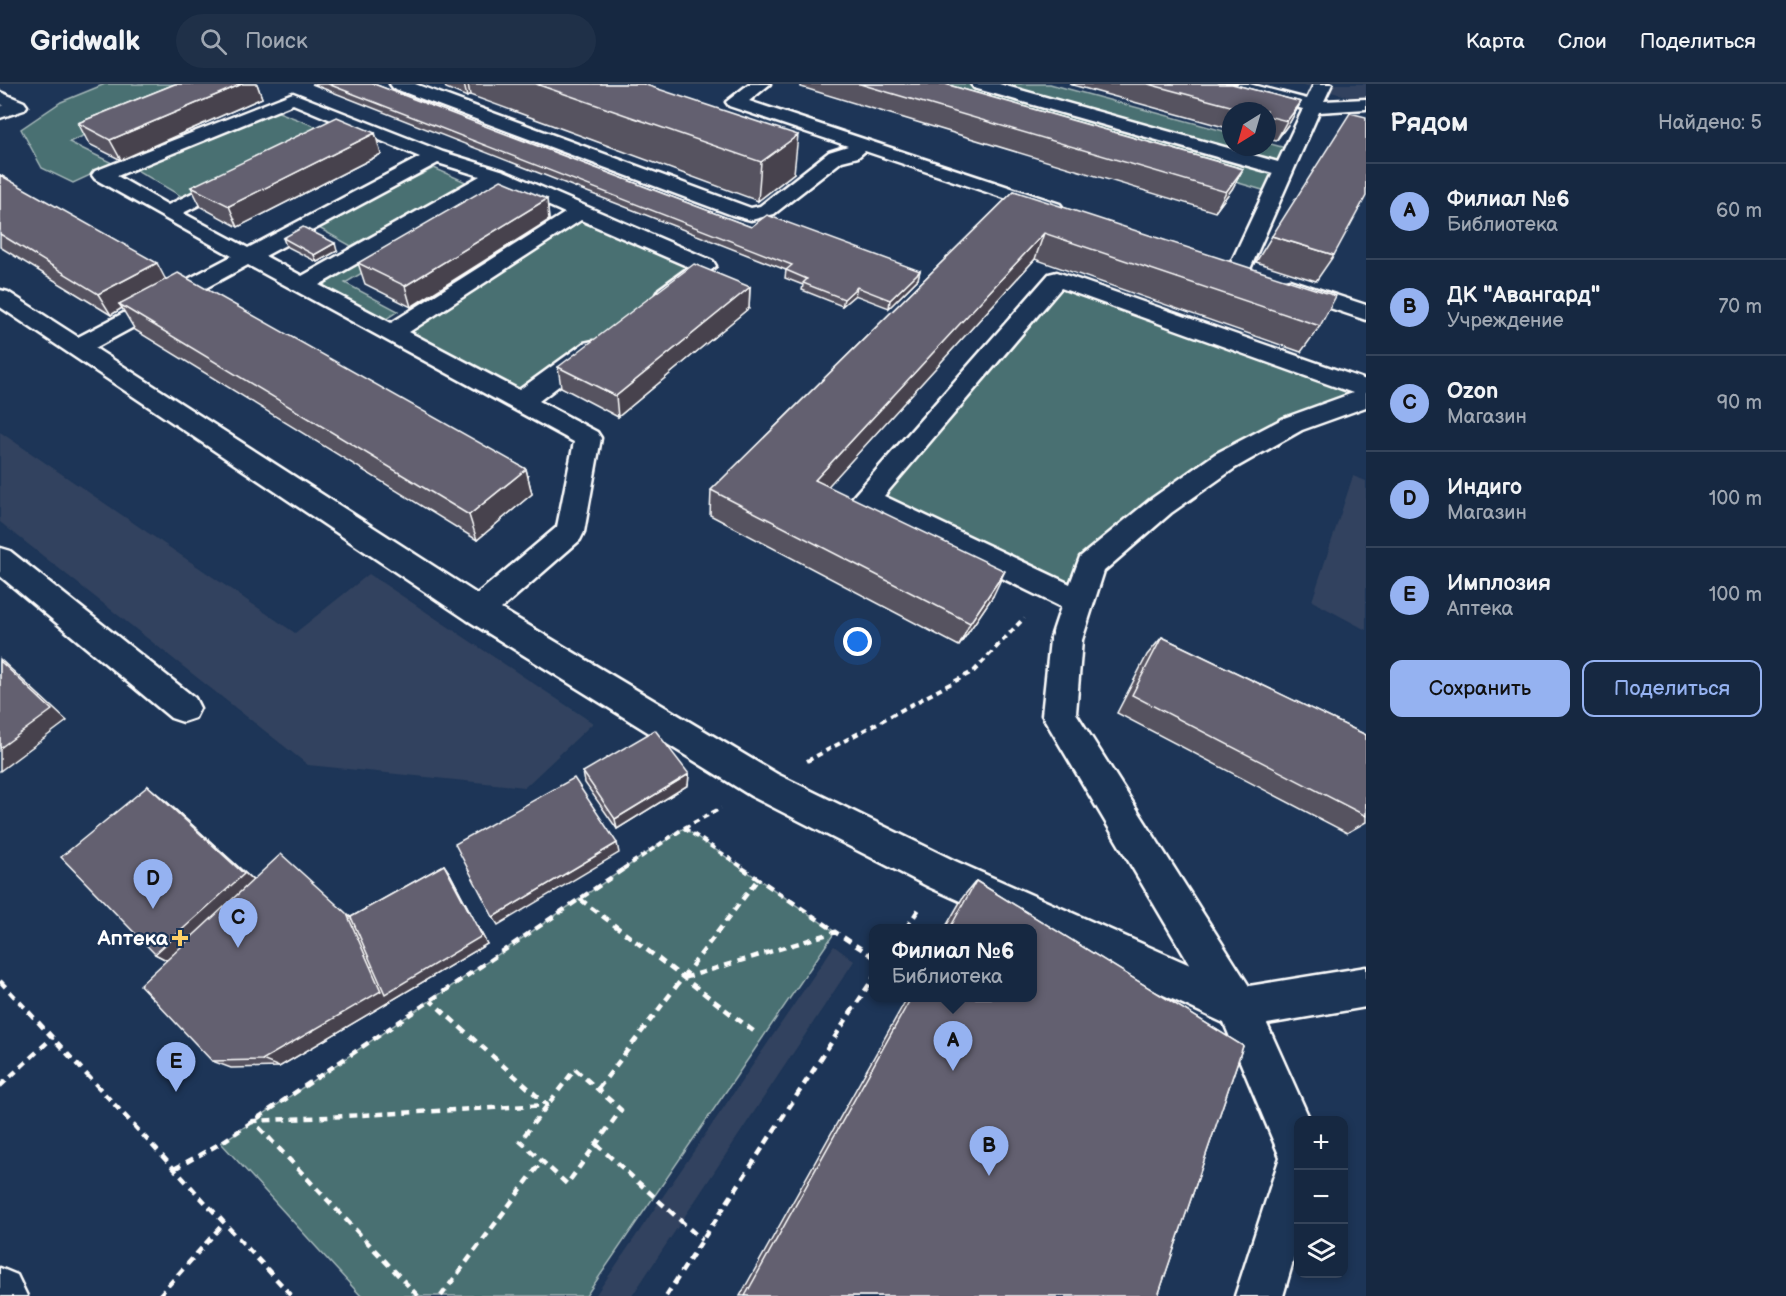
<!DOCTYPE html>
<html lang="ru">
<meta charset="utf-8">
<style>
body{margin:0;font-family:"Balsamiq Sans",sans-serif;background:#1f3048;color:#f1f3f6}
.controls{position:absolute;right:18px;bottom:18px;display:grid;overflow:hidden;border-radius:12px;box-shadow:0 3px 9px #0003}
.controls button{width:54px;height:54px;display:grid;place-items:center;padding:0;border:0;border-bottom:2px solid #35445a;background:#162841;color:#f1f3f6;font:30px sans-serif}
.compass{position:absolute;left:1222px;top:18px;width:54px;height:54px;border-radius:50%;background:#162841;box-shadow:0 3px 9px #0003;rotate:217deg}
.you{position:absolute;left:858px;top:558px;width:21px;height:21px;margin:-15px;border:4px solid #fff;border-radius:50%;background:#1a73e8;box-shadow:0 0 0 9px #1a73e833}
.badge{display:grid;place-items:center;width:39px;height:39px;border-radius:50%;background:#95b2f1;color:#111;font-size:20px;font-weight:700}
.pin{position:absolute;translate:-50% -50px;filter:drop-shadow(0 2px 3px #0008)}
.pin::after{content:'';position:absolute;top:32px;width:21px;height:18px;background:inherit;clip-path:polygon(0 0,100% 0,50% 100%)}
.popup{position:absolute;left:869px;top:840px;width:168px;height:78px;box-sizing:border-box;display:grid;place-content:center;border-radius:12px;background:#162841;filter:drop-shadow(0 2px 4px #0005);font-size:20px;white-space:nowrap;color:#9ea6b1}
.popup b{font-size:22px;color:#f1f3f6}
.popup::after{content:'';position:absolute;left:50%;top:100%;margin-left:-12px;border:12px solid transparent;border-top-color:#162841}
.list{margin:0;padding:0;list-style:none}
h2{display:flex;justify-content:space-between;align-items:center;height:78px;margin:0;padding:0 24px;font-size:26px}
h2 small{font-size:20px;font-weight:400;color:#9ea6b1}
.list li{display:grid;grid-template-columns:39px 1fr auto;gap:18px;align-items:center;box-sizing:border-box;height:96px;padding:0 24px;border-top:2px solid #35445a}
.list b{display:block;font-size:22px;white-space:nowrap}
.list p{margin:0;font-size:20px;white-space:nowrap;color:#9ea6b1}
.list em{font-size:20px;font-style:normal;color:#9ea6b1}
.actions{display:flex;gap:12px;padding:18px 24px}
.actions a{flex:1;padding:14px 0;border:2px solid #95b2f1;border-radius:12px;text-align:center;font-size:21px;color:#95b2f1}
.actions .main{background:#95b2f1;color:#111}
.icon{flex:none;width:33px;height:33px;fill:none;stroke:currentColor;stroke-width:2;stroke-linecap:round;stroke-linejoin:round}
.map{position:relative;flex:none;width:1366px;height:1212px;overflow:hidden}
header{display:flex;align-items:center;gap:36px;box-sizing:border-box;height:84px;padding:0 30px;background:#162841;border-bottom:2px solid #35445a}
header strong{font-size:28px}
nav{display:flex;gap:33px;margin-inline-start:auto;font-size:21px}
.search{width:420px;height:54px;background:#1f3048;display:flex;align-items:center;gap:15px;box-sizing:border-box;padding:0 21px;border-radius:33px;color:#9ea6b1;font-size:22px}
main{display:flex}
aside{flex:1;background:#162841}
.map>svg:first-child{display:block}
</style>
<header>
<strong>Gridwalk</strong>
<div class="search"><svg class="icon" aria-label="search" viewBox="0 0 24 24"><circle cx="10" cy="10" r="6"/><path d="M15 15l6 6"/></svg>Поиск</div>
<nav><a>Карта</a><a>Слои</a><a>Поделиться</a></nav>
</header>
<main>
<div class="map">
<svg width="1366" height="1212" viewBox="0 0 1366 1212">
<rect width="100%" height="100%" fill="#1d3557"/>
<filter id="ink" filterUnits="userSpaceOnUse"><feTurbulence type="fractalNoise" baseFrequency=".0167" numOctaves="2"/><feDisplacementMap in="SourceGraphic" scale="12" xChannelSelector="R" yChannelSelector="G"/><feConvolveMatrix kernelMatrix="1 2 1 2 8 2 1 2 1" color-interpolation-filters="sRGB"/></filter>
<g filter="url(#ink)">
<path fill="#32425e" d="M1300,0H1366V17Z
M0,348L295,549L369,490L593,639L525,703L308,681L0,438Z
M1353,392L1366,397V546L1312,517Z
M834,862L854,877L632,1212H595Z"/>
<path fill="#496f72" stroke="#a4b7b8" stroke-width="1.5" d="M105,0H204L69,58L114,80L73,99L42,84L21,45L61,18Z
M899,0H1050L1231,49V63H1267V59L1293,66L1273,109Z
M276,27L325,46L184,114L133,84Z
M434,84L468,99L351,162L317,143Z
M498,108L345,199L398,227L377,241L302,201Z
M580,128L705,182L520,318L392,249Z
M1057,195L1366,305L1293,340L1091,481L1079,518L865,415Z
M684,744L835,848L586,1212H361L221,1059Z"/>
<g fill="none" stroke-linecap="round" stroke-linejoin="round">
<defs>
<path id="minor" d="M390,0H415L751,124L760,122L829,68L848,62L729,22L726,18L749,0H770L749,17L1060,120L1063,124L1060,128L1053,130L1046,128L865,67L858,73L842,77L774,130L751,136L732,131L393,4Z
M971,0H999L1278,78L1303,25L1223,4L1220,0H1249L1307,15L1314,0H1332L1324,17L1366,15V25L1319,28L1250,185L1247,190L1239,192L1231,190L1228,185L1273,89L974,4Z
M0,8L24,18L27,22L24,26L0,34V23L3,21L0,20Z
M293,9L443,68L504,87L713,177L716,182L675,215L667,217L659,215L656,210L659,205L689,183L581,136L409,248L519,306L584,259L593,257L602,259L605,264L602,269L539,317L597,348L601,354L584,448L580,456L501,525L777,690L955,777L1190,881L1042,631L1050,556L1061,523L855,422L851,415L1049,190L1057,188L1366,296V323L1302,346L1235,384L1171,429L1104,487L1082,556L1076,629L1249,902L1366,883V923L1267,940L1310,1036H1298V1160L1283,1212H1235L1280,1073L1224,939L1032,850V844H1020L929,803L751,712L467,536L0,223V206L8,208L78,253L232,172L95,95L92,91L95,87ZM293,20L420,73L248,164L183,129L243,99L246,95L243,91H229L168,121L117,92ZM438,79L480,92L302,192L265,172ZM498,99L565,129L391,239L319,201ZM248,181L574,358L557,443L477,510L95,264ZM1061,204L1353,309L1284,334L1215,370L1151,415L1080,473L1070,500L884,412Z
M1290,196L1366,221V236L1282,208L1279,203L1282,198Z
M0,464L10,467L195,614L200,624L195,634L183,638L171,634L0,492Z"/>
<path id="major" d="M0,1184L17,1191L27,1212H0Z"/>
</defs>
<use href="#minor" stroke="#fff" stroke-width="5"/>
<use href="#major" stroke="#fff" stroke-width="5"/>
<path stroke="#fff" stroke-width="4" stroke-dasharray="6 4.5" stroke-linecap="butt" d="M807,677L974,587L1024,534
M684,744L745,785
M623,785L684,744L721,724"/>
<path stroke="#fff" stroke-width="4.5" stroke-dasharray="8 6" stroke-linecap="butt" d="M742,784L835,847
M580,815L756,949
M906,844L919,825
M684,894L835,848L874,873
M0,897L292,1212
M575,985L621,1026L567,1100L520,1057Z
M0,1002L53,953
M598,1005L758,795
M596,1060L702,1156
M174,1085L221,1059L625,784
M159,1212L224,1139
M418,1212L253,1037L547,1021L431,917
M441,1212L542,1077
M666,1212L874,893"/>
<use href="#minor" fill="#1d3557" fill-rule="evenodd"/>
<use href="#major" fill="#1d3557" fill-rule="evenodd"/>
</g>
<path fill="#565360" stroke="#fff" stroke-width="1.5" d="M175,0H257L262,14L121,76L89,60L78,39Z
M312,0H374L751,143L918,195L889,224L855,211L842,222L802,206L803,201L785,194L786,186Z
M444,0H643L794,89L758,117L470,11L467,13L446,4Z
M801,0H945L1243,85L1232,105L1215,128L801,3Z
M1069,0H1232L1301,18L1290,38L1276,57L1267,55V27H1231V45Z
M375,49L381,70L238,143L201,123L191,103Z
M0,91L166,195L526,385L532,410L477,456L135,246L122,224L111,231L0,163Z
M1014,107L1320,242L1301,268L1035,175L828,402L993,512L959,562L710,431L711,406Z
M547,115L549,136L411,223L365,200L358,179Z
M1272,152L1334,171L1316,197L1256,178Z
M283,154L337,167L317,178L286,162Z
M750,203L749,224L618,333L561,303L558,283Z
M1162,553L1366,651V738L1347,749L1117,629L1147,571Z
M583,688L689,690L688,701L617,745L585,699Z
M166,717L253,796L351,833L444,781L450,790L487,860L279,983L231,984L212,977L167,876L155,870Z
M976,797L1243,962L1158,1212H740L907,914H1032V844H945L963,813Z"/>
<path fill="#46434e" stroke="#fff" stroke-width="1.5" d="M242,0H257L262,14L121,76L110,56Z
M464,0H468L470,11L467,13Z
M1301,18L1290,38L1276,57L1287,37Z
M375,49L381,70L238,143L229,122Z
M798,51L794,89L758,117L761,78Z
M1243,85L1232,105L1215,128L1226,108Z
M547,115L549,136L411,223L405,202Z
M1044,149L1035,175L811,421L815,396Z
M335,159L337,167L317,178L314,171Z
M157,179L168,200L119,220L122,224L111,231L98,210Z
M920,187L918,195L889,224L890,216Z
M750,203L749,224L618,333L616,312Z
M857,203L855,211L842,222L844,215Z
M526,385L532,410L477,456L469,431Z
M1005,487L993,512L959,562L970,539Z
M0,575L67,637L0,687Z
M689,690L688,701L617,745L615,735Z
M148,702L166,717L260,803L176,881L155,870Z
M617,759L619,769L498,841L493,833Z
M444,781L450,790L487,860L279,983L262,976L347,830L359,842Z"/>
<path fill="#646070" stroke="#fff" stroke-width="1.5" d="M175,0H242L110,56L78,39Z
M328,0H374L751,143L767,131L920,187L890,216L857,203L844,215L803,199L807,195L786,186L792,181Z
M536,0H643L798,51L761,78Z
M860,0H945L1243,85L1226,108Z
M1148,0H1232L1301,18L1287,37L1267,32V27H1249Z
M1350,29L1366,33V112L1334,171L1272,152Z
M337,33L375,49L229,122L191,103Z
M0,91L157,179L98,210L0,150Z
M501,96L547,115L405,202L358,179Z
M1014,107L1336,212L1320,242L1044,149L815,396L1005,487L970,539L711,406Z
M303,143L335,159L314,171L283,154Z
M694,180L750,203L616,312L558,283Z
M178,189L526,385L469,431L119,220Z
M1162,553L1366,651V732L1132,611Z
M0,577L52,626L0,664Z
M655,646L689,690L615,735L583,688Z
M574,694L617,759L493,833L455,760Z
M148,702L244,790L155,870L61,773Z
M281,770L347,830L381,907L262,976L212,977L140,901Z
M444,781L482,852L385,910L351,833Z
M976,797L1243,962L1158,1212H745L911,914H1032V844H950Z"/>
</g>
<path fill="#ffd166" stroke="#1d3557" stroke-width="2" d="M177 845h6v6h6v6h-6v6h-6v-6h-6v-6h6z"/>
<g text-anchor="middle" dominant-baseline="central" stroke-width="4.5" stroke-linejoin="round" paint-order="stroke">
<g font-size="21" font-weight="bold" fill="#fff" stroke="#1d3557" text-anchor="end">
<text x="168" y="854">Аптека</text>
</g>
</g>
</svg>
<div class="controls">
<button>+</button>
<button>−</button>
<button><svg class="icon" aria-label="layers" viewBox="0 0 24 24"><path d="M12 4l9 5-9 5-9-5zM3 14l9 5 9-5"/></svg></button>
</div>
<svg class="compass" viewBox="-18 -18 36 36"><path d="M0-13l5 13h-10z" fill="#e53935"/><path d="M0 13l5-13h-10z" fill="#9ea6b1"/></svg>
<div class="you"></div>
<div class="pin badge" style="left:953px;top:987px">A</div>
<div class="popup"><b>Филиал №6</b>Библиотека</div>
<div class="pin badge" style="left:989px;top:1092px">B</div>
<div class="pin badge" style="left:238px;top:864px">C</div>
<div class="pin badge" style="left:153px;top:825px">D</div>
<div class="pin badge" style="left:176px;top:1008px">E</div>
</div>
<aside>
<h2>Рядом<small>Найдено: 5</small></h2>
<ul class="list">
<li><span class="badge">A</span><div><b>Филиал №6</b><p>Библиотека</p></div><em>60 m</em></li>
<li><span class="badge">B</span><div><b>ДК &quot;Авангард&quot;</b><p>Учреждение</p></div><em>70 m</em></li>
<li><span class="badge">C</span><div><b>Ozon</b><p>Магазин</p></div><em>90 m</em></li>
<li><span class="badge">D</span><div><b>Индиго</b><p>Магазин</p></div><em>100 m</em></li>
<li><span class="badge">E</span><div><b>Имплозия</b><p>Аптека</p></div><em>100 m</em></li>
</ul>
<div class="actions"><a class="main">Сохранить</a><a>Поделиться</a></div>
</aside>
</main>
